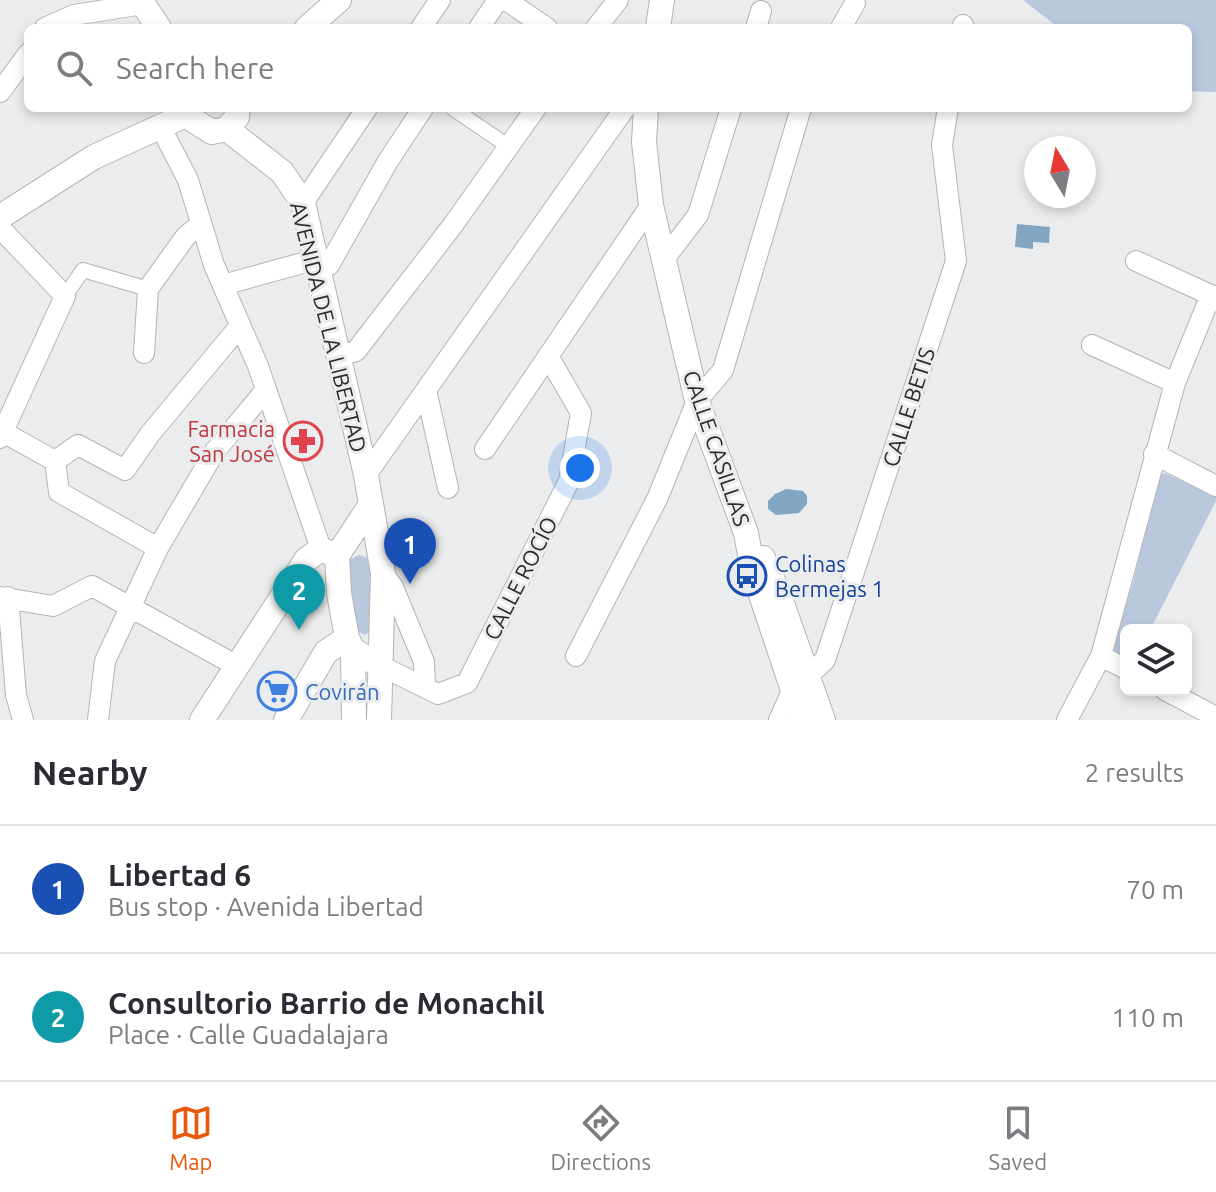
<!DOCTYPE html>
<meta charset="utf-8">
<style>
body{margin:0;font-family:Ubuntu,sans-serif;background:#f2f2f3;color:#2b2b33}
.controls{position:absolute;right:24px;bottom:24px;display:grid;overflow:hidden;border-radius:12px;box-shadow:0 4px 12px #0003}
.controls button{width:72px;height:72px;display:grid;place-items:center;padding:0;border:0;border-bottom:2px solid #e1e1e2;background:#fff;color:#2b2b33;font:40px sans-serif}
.compass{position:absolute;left:1024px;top:136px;width:72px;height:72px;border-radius:50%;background:#fff;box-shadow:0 4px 12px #0003;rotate:350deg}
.you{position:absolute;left:580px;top:468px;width:28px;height:28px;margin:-20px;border:6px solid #fff;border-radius:50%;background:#1a73e8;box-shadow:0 0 0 12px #1a73e833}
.badge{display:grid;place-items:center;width:52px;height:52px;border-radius:50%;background:#ea580c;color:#fff;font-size:26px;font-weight:700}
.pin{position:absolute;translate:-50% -66px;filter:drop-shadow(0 2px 4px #0008)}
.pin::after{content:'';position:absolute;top:42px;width:28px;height:24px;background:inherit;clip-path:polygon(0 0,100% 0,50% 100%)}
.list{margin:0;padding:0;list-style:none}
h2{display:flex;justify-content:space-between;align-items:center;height:104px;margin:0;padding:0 32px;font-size:34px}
h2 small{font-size:26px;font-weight:400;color:#7c7c81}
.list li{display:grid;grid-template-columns:52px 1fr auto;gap:24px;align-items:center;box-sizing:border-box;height:128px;padding:0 32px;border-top:2px solid #e1e1e2}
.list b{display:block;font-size:30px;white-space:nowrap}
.list p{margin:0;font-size:26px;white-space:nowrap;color:#7c7c81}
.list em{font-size:26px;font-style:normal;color:#7c7c81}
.icon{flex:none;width:44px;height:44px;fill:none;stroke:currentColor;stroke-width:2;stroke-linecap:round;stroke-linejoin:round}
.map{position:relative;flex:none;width:1216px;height:720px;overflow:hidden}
.search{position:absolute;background:#fff;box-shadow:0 4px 12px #0003;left:24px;right:24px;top:24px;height:88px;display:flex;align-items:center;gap:20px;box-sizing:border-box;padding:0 28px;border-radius:12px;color:#7c7c81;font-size:30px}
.sheet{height:360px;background:#fff}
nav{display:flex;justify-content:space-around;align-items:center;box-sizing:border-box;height:112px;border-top:2px solid #e1e1e2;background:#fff;font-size:22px;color:#7c7c81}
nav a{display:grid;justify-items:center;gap:4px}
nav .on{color:#ea580c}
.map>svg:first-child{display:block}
</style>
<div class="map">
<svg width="1216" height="720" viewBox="0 0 1216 720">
<rect width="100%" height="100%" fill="#eaeced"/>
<path fill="#bac8de" d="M1023,0H1216V92L1188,91V28H1059Z
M1165,473L1216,497V501L1150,630H1126V658L1110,651L1132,586L1159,475Z
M359,555L368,558L373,572L375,627L365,635L355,630L346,598L349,560Z"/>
<path fill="#82a6c2" d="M1017,224L1050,227L1049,243L1033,242V249L1015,247Z
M786,489L803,491L807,496V504L799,513L776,515L768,509V501L775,494Z"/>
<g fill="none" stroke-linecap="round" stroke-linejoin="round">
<defs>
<path id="pedestrian" d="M452,108L508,146
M65,296L83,270L148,289"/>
<path id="minor" d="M506,0L547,28
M45,28L74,15L143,4L145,0
M421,28L440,0
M479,28L498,0
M596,28L618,0
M756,28L761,11
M841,28L855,3
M962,28L963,25
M0,92L28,54
M160,126L188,180L214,265L258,366L321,549
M303,203L367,108
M0,228L65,296L0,438
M664,259L698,215L731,108
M1136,261L1215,297
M318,268L329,265L388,161L423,108
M223,285L317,259
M1092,345L1175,383
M144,353L148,289L186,236L201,224
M337,356L356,351L453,225L536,108
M426,390L448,488
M3,432L55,461
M485,449L651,205
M1154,454L1216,486
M366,475L625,108
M158,548L59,492L55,461L78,445L125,470L150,434L239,327
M383,573L393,587L424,662L425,688
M0,597L53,606L92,586L237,666
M8,597L16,695L23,720
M576,656L657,499L697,401L723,370L801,108
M1101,656L1126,669
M379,665L438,694L467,683L569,481L581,413L548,356
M1165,690L1216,717
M98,720L105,661L158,548L215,451L265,391
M779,720L793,689L825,660L956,261L942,145L948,108
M1067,720L1101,656L1175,383L1206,307L1216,296"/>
<path id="tertiary" d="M137,0L143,4L159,28
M307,28L339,0
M658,28L662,0
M189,108L193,120L212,132L227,129L237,117L238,108
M646,108L644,142L651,205L697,401L746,533L753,571L803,720
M227,129L282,172L303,203L366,475L383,573L379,720
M0,217L94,157L190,113
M370,506L337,556L339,593L347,638L353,650L379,665
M763,558L778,592L823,720
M353,650L354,720
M202,720L306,560L321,549L337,556
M286,720L326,652L347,638"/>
</defs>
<use href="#pedestrian" stroke="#b3b4b6" stroke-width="16"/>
<use href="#minor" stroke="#b3b4b6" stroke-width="22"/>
<use href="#tertiary" stroke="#b3b4b6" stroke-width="26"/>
<use href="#pedestrian" stroke="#fff" stroke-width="14"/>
<use href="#minor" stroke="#fff" stroke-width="20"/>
<use href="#tertiary" stroke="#fff" stroke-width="24"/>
</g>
<defs>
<symbol id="pharmacy-ring" viewBox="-11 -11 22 22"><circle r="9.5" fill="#eaeced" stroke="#e0444e" stroke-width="1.5"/><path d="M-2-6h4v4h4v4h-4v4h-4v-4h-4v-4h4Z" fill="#e0444e"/></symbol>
<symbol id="bus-ring" viewBox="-11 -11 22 22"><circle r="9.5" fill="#eaeced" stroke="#1a4fb4" stroke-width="1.5"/><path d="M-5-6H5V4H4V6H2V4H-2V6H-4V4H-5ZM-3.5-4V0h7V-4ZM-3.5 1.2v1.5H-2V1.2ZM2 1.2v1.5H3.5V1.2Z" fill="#1a4fb4"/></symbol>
<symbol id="supermarket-ring" viewBox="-11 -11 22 22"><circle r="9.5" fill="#eaeced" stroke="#3f7fe0" stroke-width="1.5"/><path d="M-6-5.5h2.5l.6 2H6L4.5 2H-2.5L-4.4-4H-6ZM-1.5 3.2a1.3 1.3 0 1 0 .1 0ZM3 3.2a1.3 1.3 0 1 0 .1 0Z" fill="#3f7fe0"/></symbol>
</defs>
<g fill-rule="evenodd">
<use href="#pharmacy-ring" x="281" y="419" width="44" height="44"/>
<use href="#bus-ring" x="725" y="554" width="44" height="44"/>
<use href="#supermarket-ring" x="255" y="669" width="44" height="44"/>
</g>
<g text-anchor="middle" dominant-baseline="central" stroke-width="6" stroke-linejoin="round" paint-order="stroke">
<g font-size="22" fill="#2a2b2b" stroke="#eaeced">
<text transform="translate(329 327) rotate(76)">AVENIDA DE LA LIBERTAD</text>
<text transform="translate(908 407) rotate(-72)">CALLE BETIS</text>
<text transform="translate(717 448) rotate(71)">CALLE CASILLAS</text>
<text transform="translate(520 578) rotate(-63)">CALLE ROCÍO</text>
</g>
<g font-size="22" fill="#be3a42" stroke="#eaeced" text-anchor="end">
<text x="275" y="428">Farmacia<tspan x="275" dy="25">San José</tspan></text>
</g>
<g font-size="22" fill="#164399" stroke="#eaeced" text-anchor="start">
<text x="775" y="563">Colinas<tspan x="775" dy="25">Bermejas 1</tspan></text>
</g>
<g font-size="22" fill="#366cbe" stroke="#eaeced" text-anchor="start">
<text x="305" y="691">Covirán</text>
</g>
</g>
</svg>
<div class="controls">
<button><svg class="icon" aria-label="layers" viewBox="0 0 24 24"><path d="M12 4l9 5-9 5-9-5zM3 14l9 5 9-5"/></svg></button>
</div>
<svg class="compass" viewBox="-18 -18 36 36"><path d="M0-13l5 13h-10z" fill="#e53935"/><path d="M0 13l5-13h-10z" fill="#7c7c81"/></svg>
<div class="you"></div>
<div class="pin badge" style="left:410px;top:584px;background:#1a4fb4">1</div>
<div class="pin badge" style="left:299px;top:630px;background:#0f9aa8">2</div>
<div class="search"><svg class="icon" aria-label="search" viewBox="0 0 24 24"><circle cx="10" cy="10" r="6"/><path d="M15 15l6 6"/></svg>Search here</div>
</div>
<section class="sheet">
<h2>Nearby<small>2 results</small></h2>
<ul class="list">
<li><span class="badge" style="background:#1a4fb4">1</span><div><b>Libertad 6</b><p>Bus stop · Avenida Libertad</p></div><em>70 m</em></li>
<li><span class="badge" style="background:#0f9aa8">2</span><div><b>Consultorio Barrio de Monachil</b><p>Place · Calle Guadalajara</p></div><em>110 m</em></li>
</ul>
</section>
<nav>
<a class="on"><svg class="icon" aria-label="map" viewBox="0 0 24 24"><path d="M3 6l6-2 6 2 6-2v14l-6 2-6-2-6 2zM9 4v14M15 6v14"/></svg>Map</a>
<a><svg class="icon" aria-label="directions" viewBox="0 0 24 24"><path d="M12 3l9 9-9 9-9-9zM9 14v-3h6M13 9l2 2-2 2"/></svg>Directions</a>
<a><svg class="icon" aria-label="saved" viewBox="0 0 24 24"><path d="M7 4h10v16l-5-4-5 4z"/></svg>Saved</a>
</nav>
